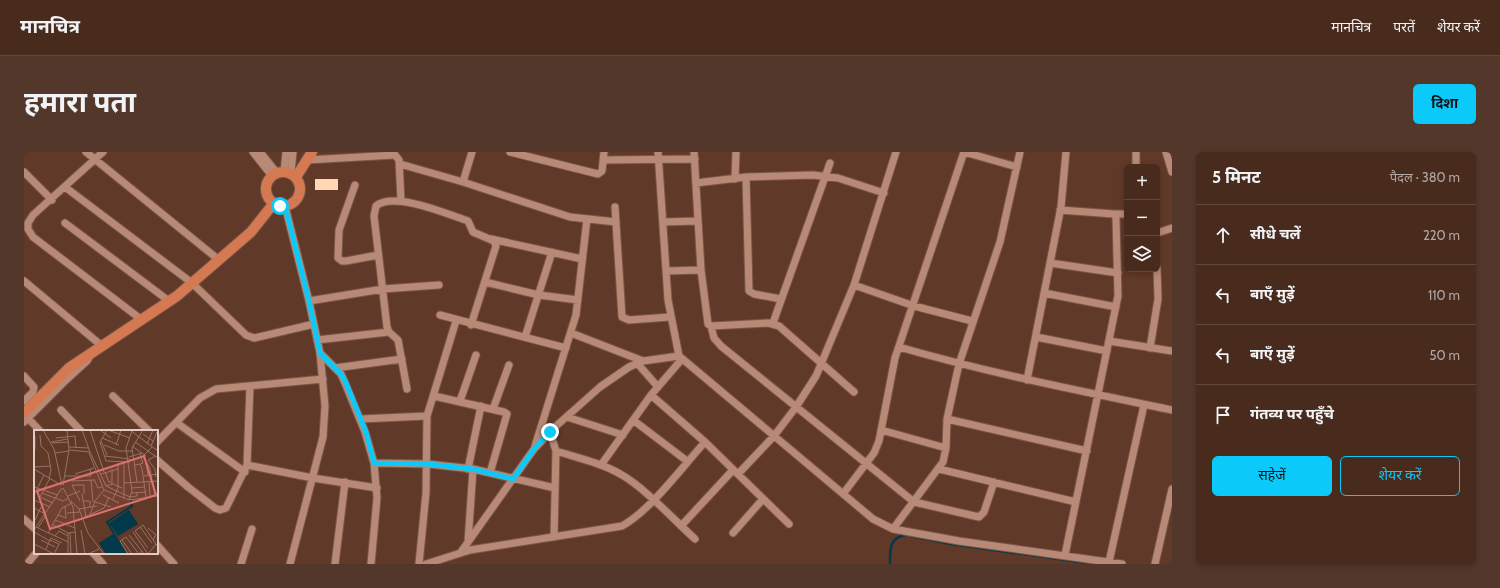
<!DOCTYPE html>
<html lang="hi">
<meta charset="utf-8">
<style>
body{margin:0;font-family:Cabin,"Noto Sans Devanagari",sans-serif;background:#53372b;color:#f1f3f6}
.controls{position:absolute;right:12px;top:12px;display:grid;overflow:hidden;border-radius:6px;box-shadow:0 2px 6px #0003}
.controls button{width:36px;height:36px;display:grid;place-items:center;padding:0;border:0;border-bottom:1px solid #61473c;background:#492b1e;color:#f1f3f6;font:20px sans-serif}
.stop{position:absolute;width:12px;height:12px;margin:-9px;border:3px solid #0bcafa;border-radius:50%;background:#fff}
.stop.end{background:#0bcafa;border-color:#fff;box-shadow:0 1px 4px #0008}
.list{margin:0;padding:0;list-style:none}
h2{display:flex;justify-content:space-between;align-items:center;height:52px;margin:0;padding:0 16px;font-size:17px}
h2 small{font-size:13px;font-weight:400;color:#b1a7a4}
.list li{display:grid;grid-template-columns:26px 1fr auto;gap:12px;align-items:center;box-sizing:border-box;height:60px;padding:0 16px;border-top:1px solid #61473c}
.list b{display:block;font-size:15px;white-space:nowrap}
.list em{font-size:13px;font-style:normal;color:#b1a7a4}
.actions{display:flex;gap:8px;padding:12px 16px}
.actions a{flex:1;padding:9px 0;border:1px solid #0bcafa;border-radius:6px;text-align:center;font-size:14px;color:#0bcafa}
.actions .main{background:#0bcafa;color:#111}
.icon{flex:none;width:22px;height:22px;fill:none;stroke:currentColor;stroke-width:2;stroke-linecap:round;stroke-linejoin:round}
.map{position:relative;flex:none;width:1148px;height:412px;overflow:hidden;border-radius:6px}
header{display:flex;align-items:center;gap:24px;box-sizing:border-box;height:56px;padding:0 20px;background:#492b1e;border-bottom:1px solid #61473c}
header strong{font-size:19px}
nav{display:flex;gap:22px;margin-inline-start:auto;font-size:14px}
.intro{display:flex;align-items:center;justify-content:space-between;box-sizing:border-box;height:96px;padding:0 24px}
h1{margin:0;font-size:28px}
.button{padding:10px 18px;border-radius:6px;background:#0bcafa;color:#111;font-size:14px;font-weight:700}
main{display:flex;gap:24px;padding:0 24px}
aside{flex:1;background:#492b1e;border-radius:6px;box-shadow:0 2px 6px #0003}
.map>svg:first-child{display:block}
</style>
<header>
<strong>मानचित्र</strong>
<nav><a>मानचित्र</a><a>परतें</a><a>शेयर करें</a></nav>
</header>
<div class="intro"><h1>हमारा पता</h1><a class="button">दिशा</a></div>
<main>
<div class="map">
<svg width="1148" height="412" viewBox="0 0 1148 412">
<rect width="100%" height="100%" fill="#613928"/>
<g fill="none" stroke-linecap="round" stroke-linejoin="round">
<path stroke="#003949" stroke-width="2.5" d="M887,384L927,392L1070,412
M866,412C866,398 865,385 882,383"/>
</g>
<path fill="#ffd7b4" d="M291,27H314V38H291Z"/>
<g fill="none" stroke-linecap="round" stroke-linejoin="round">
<defs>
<path id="minor" d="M62,0L195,108
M79,0L9,63L4,71V77L9,85L118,168
M229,0L248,24
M236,0L253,21
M486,0L574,22L578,19L580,0
M634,0L644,148L655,204L849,367L869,377L935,389L1098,412
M670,0L677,118L684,172L687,174L744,171L755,174L830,240
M940,0L993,15
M1142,0L1148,20
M283,8L371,3L375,8L377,49
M579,8L671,7
M376,12L439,30L546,65L592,70
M1112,15V0
M260,19L262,0
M0,20L28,48
M267,21L269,0
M722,25L725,139L730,142L757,147
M711,27L712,0
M439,30L448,0
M672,31L722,25L789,23L814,26L860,41
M331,33L315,78L314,106L318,109H322L354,103
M41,35L168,131L222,183L230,186L290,172
M261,54L285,149L296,201L301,254L299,285L266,412
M591,55L598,165L605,168L646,165
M1036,58L1090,62L1092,66L1094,144L1041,403
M1090,62H1103
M639,70L674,69
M41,71L145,149
M1133,81L1148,76
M467,87L558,107
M1026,111L1094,121
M642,119L677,118
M0,129L78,194
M461,130L515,143L554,148
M830,133L890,154L948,169
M1020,141L1092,155
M285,149L359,137L415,133
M416,163L542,196
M749,171L806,11
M687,174L690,186L697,194L890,350L955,365L960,360L970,330
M547,181L619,209
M501,185L528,100
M1012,185L1083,199
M293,188L365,180
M1085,189L1148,199
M875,195C965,221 1056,239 1148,258
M1126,196L1134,147L1133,116
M296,201L317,222L321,231L341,280L350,311L353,346L347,412
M613,211L634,235
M311,216L378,207
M0,224L10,235L9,240L0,249
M1003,228L1037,55L1042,0
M383,237L374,188L365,180L363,175L350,64L352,54C370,39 423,62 444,69L449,80L470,89L472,94L447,173
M627,243L681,290L765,372
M89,244L125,279
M410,244L480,260L483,262L466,321
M436,249L452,203
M469,257L485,213
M37,258L57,279
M543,265L599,283
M4,266L16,279
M336,267L403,264
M923,267L1063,299
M609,268L663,309
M0,270L40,230L63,209L66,204
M153,271L221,320
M857,278L922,296
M526,280L532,299C554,306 578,311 598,323C622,337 650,368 671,387
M133,290L176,246L192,237L299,227
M511,294L552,163L563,67
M133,308L164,335L191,356L196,358L202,356L223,313L226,234
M350,311L404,312L449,317L531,336
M223,313L289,326L353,336
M577,313L627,243L658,207
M444,317L457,254
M915,317L1052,350
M714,322L750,284L772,255L792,224L830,133L872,0
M819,342L850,301L855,289L871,206L940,0
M0,367L11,377
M657,374L709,318
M869,377L919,310L922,296L923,267L935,212L976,90L996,0
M709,381L739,347
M530,385L532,299
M444,390L449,317
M133,393L150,412
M437,400L510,297L531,275L576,235L605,215L619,209L655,204
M69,401L79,412
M1085,410L1120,253
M3,412L12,401
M217,412L228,377
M311,412L321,330
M395,412L402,341L403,264L432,169
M402,412L446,398L598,374C627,358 658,315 681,290
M1131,412L1148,337"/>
<path id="major" d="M242 37a17 17 0 1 1 34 0a17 17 0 1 1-34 0Z
M272,25L288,0
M0,261L45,216L153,144L227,80L250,51"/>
</defs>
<use href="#minor" stroke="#785648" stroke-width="9"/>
<use href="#major" stroke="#785648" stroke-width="12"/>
<use href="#minor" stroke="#b88976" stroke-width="7"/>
<use href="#major" stroke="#d47951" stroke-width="10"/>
</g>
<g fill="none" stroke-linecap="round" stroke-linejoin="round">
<path stroke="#0bcafa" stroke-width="5" d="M256,54H261L285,149L296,201L317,222L322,231L342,280L350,311L404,312L449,317L489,327L510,297L526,280"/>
</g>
<g transform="translate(10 278)">
<rect width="124" height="124" fill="#613928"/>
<path d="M95,80L104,94L84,106L75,93ZM79,104L91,124H72L65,113Z" fill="#003949"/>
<path fill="none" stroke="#003949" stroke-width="2" d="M92,124L73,92L98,76L96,70"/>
<path fill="none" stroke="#957365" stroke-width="1" d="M9,0L20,19L28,55M56,0L70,42M66,0L77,8M73,0L66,12L72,31L96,32M74,0L96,8M96,0L124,21M109,4L119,11M6,5L7,16L14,23L17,40L15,48M1,6V19M41,6L42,18M22,8L41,6M68,8L85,15M67,11L73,25M17,12L34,9M101,12L124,28M18,13L35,12M113,14L119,0M70,15L85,21H98M82,15L87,0M98,16L112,26M117,16L123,2M35,17L55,18M118,17L109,26L116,38L118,50M35,20L56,22L48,0M56,22L72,56L79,54L88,58M21,23L35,21M55,23L70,60L95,70L124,66M106,24L109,33L106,34M71,26L96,29M122,26L114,30L121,39L122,47M95,27L108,23M112,33L114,45M101,35L106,34L108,39L112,67M0,37L17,36M0,39L27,55M71,42L75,52H78M41,44L60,38M67,44L84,39M31,46H57L56,39M110,46L124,44M16,48L6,67L19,73M60,49L64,58L68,57M57,50L59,72M119,50L121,66M38,51L60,50M115,51L116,66M103,52L98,18L109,0M90,53L124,51M78,54V39M29,55L35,20L33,0M72,56L96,67L103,66V62M0,57L24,65M29,58L39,77L43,124M97,58L111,57M8,63L29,71L35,68M98,63L112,62M48,64L52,87M0,65L10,45M69,65L85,73M34,66L46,61M90,68V33M79,69L84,58V33M0,70L16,77M95,70L98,61L92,18L98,1M37,71L45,79L54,103L70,124M46,71L38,55H50V64M49,71H56V77M61,72L77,77M0,78L11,84M45,79L63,76M33,83L46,82M24,85L32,88L31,76M56,85L61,71L70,60M1,90L7,77M21,90L41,98M40,92L70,78L75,67M18,94L34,103L41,102M109,95L101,101L114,118M109,95L124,117M2,97L34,112M106,97L118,113M4,98L12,85M114,98L122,105L119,110M0,100L28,58M47,100L51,124M0,102L16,111M99,102L114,124M14,103L28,78L38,73M34,103V123M36,103L37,124M95,105L110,124M21,106L25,101L34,106M7,110L21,117M16,110L25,114L20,124M88,110L98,124M0,114L20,124M12,119L17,108L28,113M54,124L65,119M94,124L86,111L92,107L105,124L108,121M114,124L122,114"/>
<path fill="#dc716d" fill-opacity="0.15" stroke="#dc716d" stroke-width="2" d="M110,26L122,65L16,99L3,61Z"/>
<rect width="124" height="124" fill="none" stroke="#e4cbc1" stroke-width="2"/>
</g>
</svg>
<div class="controls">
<button>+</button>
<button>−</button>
<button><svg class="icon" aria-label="layers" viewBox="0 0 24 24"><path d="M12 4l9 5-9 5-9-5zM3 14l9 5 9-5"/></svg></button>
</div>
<div class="stop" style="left:256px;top:54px"></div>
<div class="stop end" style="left:526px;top:280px"></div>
</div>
<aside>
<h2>5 मिनट<small>पैदल · 380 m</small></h2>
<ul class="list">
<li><svg class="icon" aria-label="ahead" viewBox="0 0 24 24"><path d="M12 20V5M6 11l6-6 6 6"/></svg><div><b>सीधे चलें</b></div><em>220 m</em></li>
<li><svg class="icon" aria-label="left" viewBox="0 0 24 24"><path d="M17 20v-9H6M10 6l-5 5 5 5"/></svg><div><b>बाएँ मुड़ें</b></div><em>110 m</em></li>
<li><svg class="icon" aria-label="left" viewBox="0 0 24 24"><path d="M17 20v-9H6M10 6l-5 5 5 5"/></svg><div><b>बाएँ मुड़ें</b></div><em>50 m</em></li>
<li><svg class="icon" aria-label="arrive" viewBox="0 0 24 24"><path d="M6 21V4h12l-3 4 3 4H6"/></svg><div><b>गंतव्य पर पहुँचे</b></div></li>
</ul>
<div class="actions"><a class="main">सहेजें</a><a>शेयर करें</a></div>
</aside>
</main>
